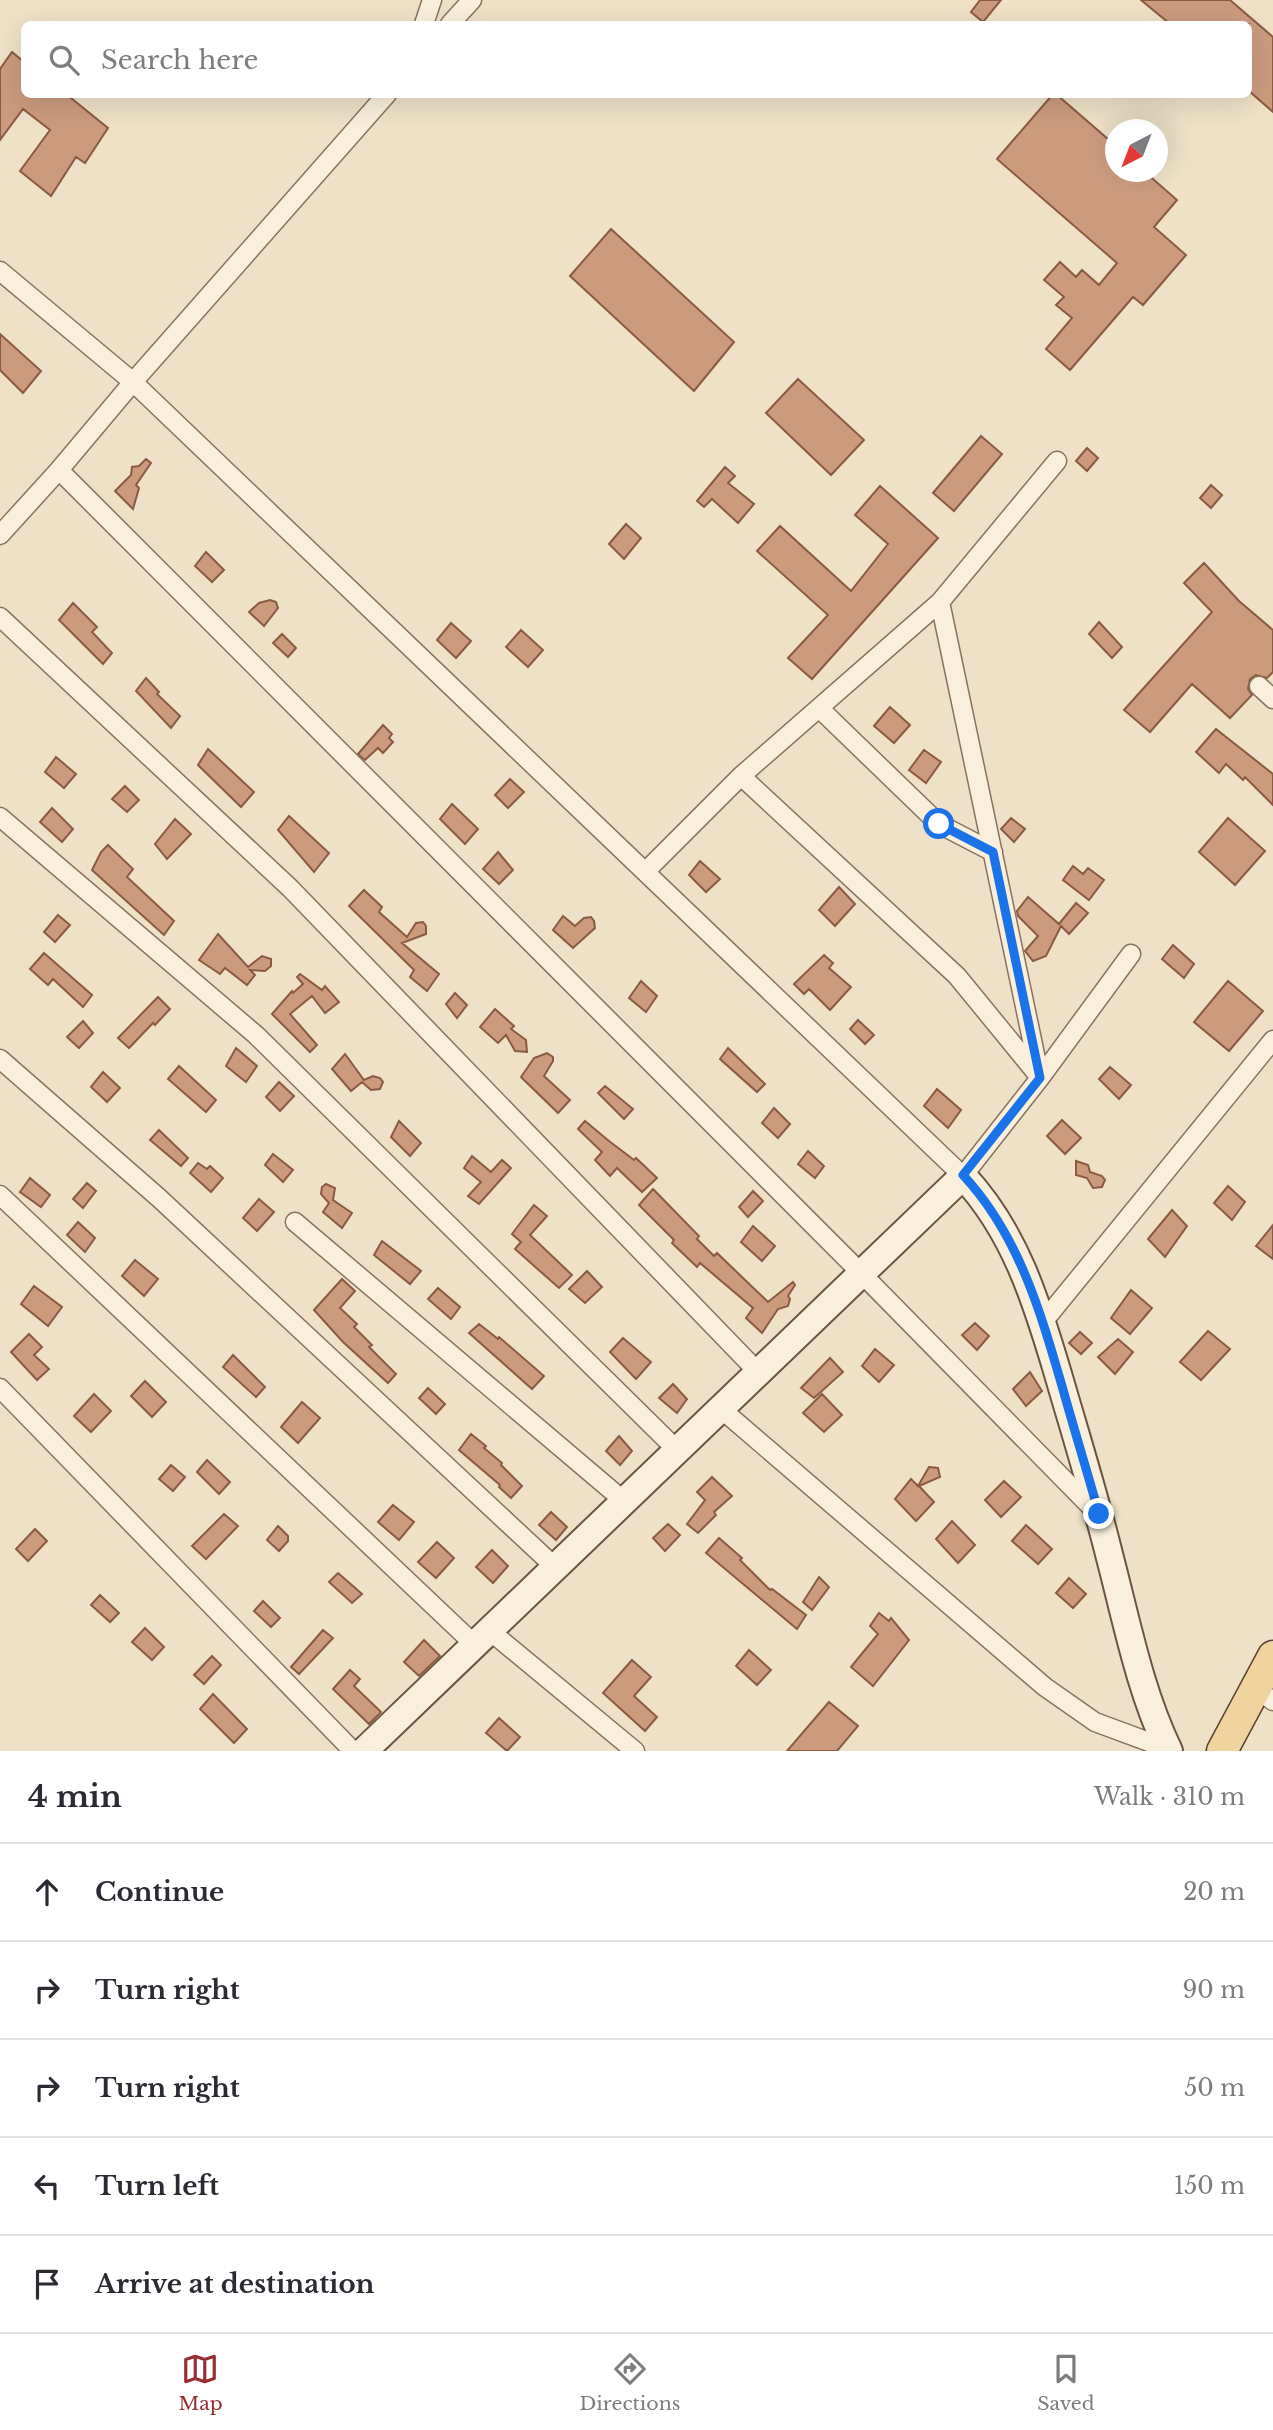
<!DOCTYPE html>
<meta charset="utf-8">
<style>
body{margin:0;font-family:"Libre Baskerville",serif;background:#f7f7f7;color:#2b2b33}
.compass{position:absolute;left:1105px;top:119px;width:63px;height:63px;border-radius:50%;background:#fff;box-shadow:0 7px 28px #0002;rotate:222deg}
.stop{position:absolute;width:21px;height:21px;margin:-16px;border:5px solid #1a73e8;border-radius:50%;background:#fff}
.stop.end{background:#1a73e8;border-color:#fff;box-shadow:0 2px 7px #0008}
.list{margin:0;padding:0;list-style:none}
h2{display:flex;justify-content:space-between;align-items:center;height:91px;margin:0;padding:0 28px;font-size:30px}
h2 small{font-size:23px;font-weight:400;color:#7c7c81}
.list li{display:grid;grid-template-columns:46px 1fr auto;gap:21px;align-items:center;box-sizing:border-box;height:98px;padding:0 28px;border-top:2px solid #e1e1e2}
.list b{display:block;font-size:26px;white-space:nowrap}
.list em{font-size:23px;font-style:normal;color:#7c7c81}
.icon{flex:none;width:38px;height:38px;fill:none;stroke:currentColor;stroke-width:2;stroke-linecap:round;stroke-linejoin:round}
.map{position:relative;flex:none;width:1273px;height:1751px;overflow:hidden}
.search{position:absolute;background:#fff;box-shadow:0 7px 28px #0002;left:21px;right:21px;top:21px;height:77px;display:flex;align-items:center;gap:18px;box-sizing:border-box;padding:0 24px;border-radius:10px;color:#7c7c81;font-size:26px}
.sheet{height:581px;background:#fff}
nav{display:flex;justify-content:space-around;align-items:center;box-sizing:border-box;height:98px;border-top:2px solid #e1e1e2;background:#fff;font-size:19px;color:#7c7c81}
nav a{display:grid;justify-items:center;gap:4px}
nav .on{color:#992d32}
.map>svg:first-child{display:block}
</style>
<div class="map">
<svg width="1273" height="1751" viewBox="0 0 1273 1751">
<rect width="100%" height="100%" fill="#eee1c7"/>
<path fill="#cc9b7e" stroke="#8a5b42" stroke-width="2" d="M980,0H1001L983,22L971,12Z
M1141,0H1230L1273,37V112L1249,91V24H1170Z
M12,52L24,62V94H66L108,128L85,163L76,157L51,196L20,171L50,130L23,109L0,140V69Z
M1053,94H1056L1116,146V172H1145L1177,200L1154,227L1186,255L1143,305L1133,297L1070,370L1046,349L1072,318L1056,305L1064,297L1044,280L1060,262L1076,277L1082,270L1099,285L1117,263L997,159Z
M611,229L734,342L694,391L570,276Z
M0,334L41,371L23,393L0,370Z
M798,379L864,440L831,475L766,413Z
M981,436L1002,454L954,511L933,493Z
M1087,448L1098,458L1087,471L1076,461Z
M146,459L151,463L136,485L139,488L133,509L115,491L131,475L132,467L139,466Z
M725,467L735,476L728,483L754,504L738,523L712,499L704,507L697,501Z
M1211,485L1222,495L1211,508L1200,498Z
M880,486L938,538L812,679L788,658L828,615L757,551L780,526L851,591L888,544L855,515Z
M626,524L641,538L624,559L609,544Z
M206,552L224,570L212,582L195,566Z
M1204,563L1239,601L1273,630V672L1267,678L1256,675L1250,679L1248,689L1252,695L1230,718L1192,684L1150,732L1124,710L1212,612L1184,583Z
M270,600L276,602L278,608L264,626L249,612L259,603Z
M73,603L97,627L92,632L112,653L103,664L59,620Z
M1099,622L1122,647L1112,658L1089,634Z
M451,623L471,641L456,658L437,640Z
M521,630L543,650L528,667L506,647Z
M282,634L296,648L288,657L273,643Z
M146,678L159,692L157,694L180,716L171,728L136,691Z
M890,707L910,725L894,743L874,726Z
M383,725L392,734L389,738L393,742L383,753L378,748L365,760L358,754Z
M1216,729L1273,774V805L1245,777L1243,780L1226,764L1219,773L1196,752Z
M208,749L254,792L241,807L198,765Z
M924,750L941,762L926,783L909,770Z
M56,757L76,774L64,788L45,772Z
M510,779L524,792L508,808L495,795Z
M125,786L139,800L127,812L112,799Z
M452,804L478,829L465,844L440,819Z
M52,808L73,829L62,842L40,822Z
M289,816L329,853L314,872L278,830Z
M1011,818L1025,829L1014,842L1001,829Z
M1228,818L1265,851L1235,885L1199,852Z
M175,819L191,834L167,859L155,844Z
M108,845L133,869L127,877L174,921L164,935L92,870L101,852Z
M498,852L513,870L499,884L483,869Z
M700,861L720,879L706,892L689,875Z
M1073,866L1083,874L1088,868L1104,880L1089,900L1063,880Z
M839,887L855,904L835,926L819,910Z
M364,890L382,907L379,912L407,937L416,923L423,922L426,926V934L402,943L439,974L427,991L410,977L414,970L349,906Z
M1028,897L1059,924L1076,903L1088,913L1069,934L1061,926L1046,956L1033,961L1025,951L1038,936L1018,916L1017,911Z
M58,915L70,925L55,942L44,932Z
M563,916L575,926L584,918L591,917L594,921L595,928L573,948L553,930Z
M218,934L248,967L262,956L271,959V966L265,971L250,970L255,975L247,985L225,968L220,974L199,960Z
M1173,945L1194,964L1184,978L1162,959Z
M44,953L92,995L83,1007L53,979L48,985L30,969Z
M824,955L833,963L829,968L851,987L830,1010L809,989L804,994L794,984Z
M300,974L322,990L325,986L339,1002L325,1013L312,996L290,1014L317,1045L310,1052L272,1014L292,991L293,993L303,984L297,977Z
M641,981L657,996L646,1012L629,998Z
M1228,981L1263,1011L1229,1051L1194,1022Z
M455,993L467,1005L457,1018L446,1004Z
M158,997L170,1009L155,1025L153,1023L129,1048L118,1038Z
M495,1009L514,1026L511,1029L526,1040L527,1052L515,1051L506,1035L498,1043L480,1027Z
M858,1020L874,1035L865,1044L850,1029Z
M83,1021L93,1033L79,1048L67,1037Z
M236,1048L257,1066L246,1082L226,1066Z
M728,1048L765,1084L757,1092L720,1059Z
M547,1053L553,1057V1061L544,1076L570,1100L558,1113L521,1077L534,1058Z
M345,1054L364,1080L373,1076L380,1078L383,1082L380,1089L371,1090L362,1082L351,1091L332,1069Z
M179,1066L216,1100L206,1112L168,1079Z
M1110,1067L1131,1085L1119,1099L1099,1079Z
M103,1072L120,1088L107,1102L91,1087Z
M279,1082L294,1096L280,1111L266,1097Z
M605,1086L633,1109L624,1119L598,1093Z
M937,1089L961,1110L948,1128L924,1106Z
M774,1108L790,1124L778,1138L762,1123Z
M1062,1120L1081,1138L1065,1154L1047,1136Z
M399,1121L421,1143L410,1156L391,1137Z
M585,1121L609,1141L634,1160L636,1158L657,1178L642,1192L617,1168L610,1176L595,1160L602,1152L578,1129Z
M159,1130L188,1158L181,1166L150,1140Z
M808,1151L824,1166L815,1178L798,1164Z
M273,1154L293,1170L283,1182L265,1165Z
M472,1156L491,1172L502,1160L511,1168L479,1204L468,1196L481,1182L464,1168Z
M1076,1161L1088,1165L1090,1172L1102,1176L1105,1180L1102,1187L1093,1188L1087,1178L1076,1175Z
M198,1163L207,1169L210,1166L223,1178L211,1192L190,1173Z
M30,1178L50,1195L41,1207L20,1192Z
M87,1183L96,1191L83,1208L73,1199Z
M326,1184L335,1188L333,1200L352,1213L342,1228L323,1212L329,1203L321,1194L322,1187Z
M1228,1186L1245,1202L1232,1220L1214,1203Z
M653,1189L699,1236L697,1239L714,1256L717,1253L768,1302L793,1282L795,1285L788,1296L790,1299L788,1306L778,1309L762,1333L746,1318L753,1308L700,1263L697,1267L672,1243L674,1240L639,1205Z
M753,1191L763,1201L748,1217L739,1207Z
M259,1199L274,1212L257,1231L243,1218Z
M534,1205L547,1216L530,1235L572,1275L559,1288L515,1249L521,1242L512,1234Z
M1172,1210L1187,1226L1165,1257L1148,1239Z
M78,1222L95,1238L85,1252L67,1235Z
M1273,1225V1259L1256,1246Z
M753,1226L775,1246L762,1261L741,1242Z
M382,1241L421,1271L410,1284L374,1255Z
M135,1260L158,1279L144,1296L122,1276Z
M587,1271L602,1287L585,1303L569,1289Z
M342,1279L355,1291L340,1308L357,1324L354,1327L372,1345L369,1347L396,1374L388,1383L343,1342L314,1310Z
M34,1286L62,1307L48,1326L21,1304Z
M438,1288L460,1307L451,1319L428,1299Z
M1131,1290L1152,1308L1130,1334L1111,1318Z
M975,1323L989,1336L977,1350L962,1335Z
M479,1324L498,1339L499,1337L544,1376L532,1389L469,1333Z
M1208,1331L1230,1349L1201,1380L1180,1362Z
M1080,1332L1092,1343L1081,1354L1069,1343Z
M29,1334L42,1347L34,1355L49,1369L37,1380L11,1352Z
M623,1338L651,1362L636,1379L610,1352Z
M1118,1339L1133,1352L1115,1374L1098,1357Z
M875,1349L894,1365L879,1382L862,1366Z
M233,1355L265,1387L256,1397L223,1367Z
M830,1358L843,1372L814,1398L801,1388Z
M1030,1372L1042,1391L1026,1406L1013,1389Z
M145,1381L166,1402L152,1417L131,1396Z
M673,1384L687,1399L677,1413L659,1398Z
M428,1388L445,1404L436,1414L419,1398Z
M94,1394L111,1411L91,1432L74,1416Z
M822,1394L842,1415L824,1432L803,1413Z
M302,1402L320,1418L298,1443L281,1427Z
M471,1434L486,1446L484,1448L502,1463L501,1465L522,1486L511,1498L499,1487L500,1485L459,1450Z
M619,1436L632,1451L620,1465L606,1451Z
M207,1460L230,1482L219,1494L197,1472Z
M171,1465L185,1477L173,1491L159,1479Z
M929,1467L938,1468L940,1477L919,1486L934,1502L916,1521L895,1499L911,1479L918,1486Z
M712,1477L732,1496L714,1512L716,1515L698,1533L687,1524L705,1500L697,1492Z
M1004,1481L1021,1497L1001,1517L985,1500Z
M393,1505L414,1522L399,1540L378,1522Z
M551,1512L567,1527L556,1540L539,1525Z
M224,1514L238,1526L206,1559L192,1546Z
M952,1521L975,1545L958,1563L936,1539Z
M668,1524L680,1535L665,1551L653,1538Z
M1026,1525L1052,1549L1038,1564L1012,1541Z
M278,1526L288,1536V1541L279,1551L267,1540Z
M35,1529L47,1541L28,1561L16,1549Z
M719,1538L742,1558L740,1560L770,1590L772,1589L806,1615L797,1629L706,1553Z
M437,1542L454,1558L436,1578L418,1562Z
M492,1550L508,1566L493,1583L476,1567Z
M338,1573L362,1594L352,1603L329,1582Z
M819,1577L829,1587L812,1610L803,1602Z
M1069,1578L1086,1594L1073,1608L1056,1593Z
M100,1595L119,1613L110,1622L91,1605Z
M263,1601L280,1618L271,1627L254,1611Z
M879,1613L889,1621L891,1618L909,1640L873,1686L851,1667L878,1634L870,1626Z
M145,1628L164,1647L152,1660L132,1642Z
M323,1630L333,1638L299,1674L291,1667Z
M424,1640L440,1656L419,1676L404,1662Z
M749,1650L771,1670L757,1685L736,1666Z
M212,1656L221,1665L204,1684L194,1675Z
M632,1660L651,1677L634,1696L657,1717L645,1731L603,1693Z
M350,1670L360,1679L354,1686L381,1712L369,1724L333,1689Z
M213,1694L247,1729L234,1743L200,1709Z
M829,1702L858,1726L837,1751H787Z
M499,1718L520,1737L507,1751L486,1733Z"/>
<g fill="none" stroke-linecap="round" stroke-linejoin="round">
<defs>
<path id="minor" d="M424,24L432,0
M450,24L472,0
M0,271L133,382L387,94
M59,470L861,1273L1096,1512
M0,535L59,470L133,382L963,1176L1040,1078L1131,954
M940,602L1040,1078
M0,617L290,888L757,1371
M1259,686L1273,699
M819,708L939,824L993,852
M741,776L957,976L1038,1075
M0,817L256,1035L677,1450
M645,872L741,776L940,602L1057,461
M0,1059L159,1198L555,1567
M0,1195L475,1645
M295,1222L624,1501
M1043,1322L1273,1040
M0,1388L353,1751
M720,1408L1045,1687L1095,1722L1168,1749
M490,1631L635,1751
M1256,1688L1273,1701"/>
<path id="secondary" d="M364,1751L963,1176C1015,1231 1037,1303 1058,1374C1076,1436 1095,1497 1110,1558C1127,1623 1140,1691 1169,1751"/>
<path id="primary" d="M1222,1751L1273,1656"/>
</defs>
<use href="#minor" stroke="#8a735c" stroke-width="21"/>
<use href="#secondary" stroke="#6c5440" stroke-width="30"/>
<use href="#primary" stroke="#584130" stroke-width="33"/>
<use href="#minor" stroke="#f9efdb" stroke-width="18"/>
<use href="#secondary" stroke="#f9efdb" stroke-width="26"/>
<use href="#primary" stroke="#f0d4a0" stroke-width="30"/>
</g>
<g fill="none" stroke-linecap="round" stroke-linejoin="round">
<path stroke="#1a73e8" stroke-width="9" d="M939,824L993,852L1040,1078L963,1175C1018,1234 1040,1310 1062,1386C1074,1429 1087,1471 1099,1514"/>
</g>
</svg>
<svg class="compass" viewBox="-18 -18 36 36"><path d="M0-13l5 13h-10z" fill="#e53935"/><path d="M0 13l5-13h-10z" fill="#7c7c81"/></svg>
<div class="stop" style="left:939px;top:824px"></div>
<div class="stop end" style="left:1099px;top:1514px"></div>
<div class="search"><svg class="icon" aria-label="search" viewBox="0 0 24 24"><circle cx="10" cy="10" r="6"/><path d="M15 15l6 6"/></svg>Search here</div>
</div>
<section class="sheet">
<h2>4 min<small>Walk · 310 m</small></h2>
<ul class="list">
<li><svg class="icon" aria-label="ahead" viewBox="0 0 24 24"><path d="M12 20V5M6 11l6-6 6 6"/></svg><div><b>Continue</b></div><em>20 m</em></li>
<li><svg class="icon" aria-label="right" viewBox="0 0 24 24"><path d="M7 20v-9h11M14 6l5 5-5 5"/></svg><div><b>Turn right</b></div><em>90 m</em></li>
<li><svg class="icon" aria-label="right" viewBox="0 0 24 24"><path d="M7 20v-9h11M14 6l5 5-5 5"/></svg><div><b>Turn right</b></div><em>50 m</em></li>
<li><svg class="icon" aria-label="left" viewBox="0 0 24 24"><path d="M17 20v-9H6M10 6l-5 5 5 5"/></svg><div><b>Turn left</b></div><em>150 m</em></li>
<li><svg class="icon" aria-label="arrive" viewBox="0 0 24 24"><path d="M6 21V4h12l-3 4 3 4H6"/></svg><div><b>Arrive at destination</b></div></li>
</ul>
</section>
<nav>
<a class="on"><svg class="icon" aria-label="map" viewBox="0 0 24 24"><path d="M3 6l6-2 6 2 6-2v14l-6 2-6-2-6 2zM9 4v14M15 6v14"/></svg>Map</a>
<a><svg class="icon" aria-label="directions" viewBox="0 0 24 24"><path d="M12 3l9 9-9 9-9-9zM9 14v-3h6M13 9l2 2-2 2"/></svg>Directions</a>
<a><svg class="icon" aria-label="saved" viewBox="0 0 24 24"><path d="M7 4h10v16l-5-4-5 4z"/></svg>Saved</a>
</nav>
